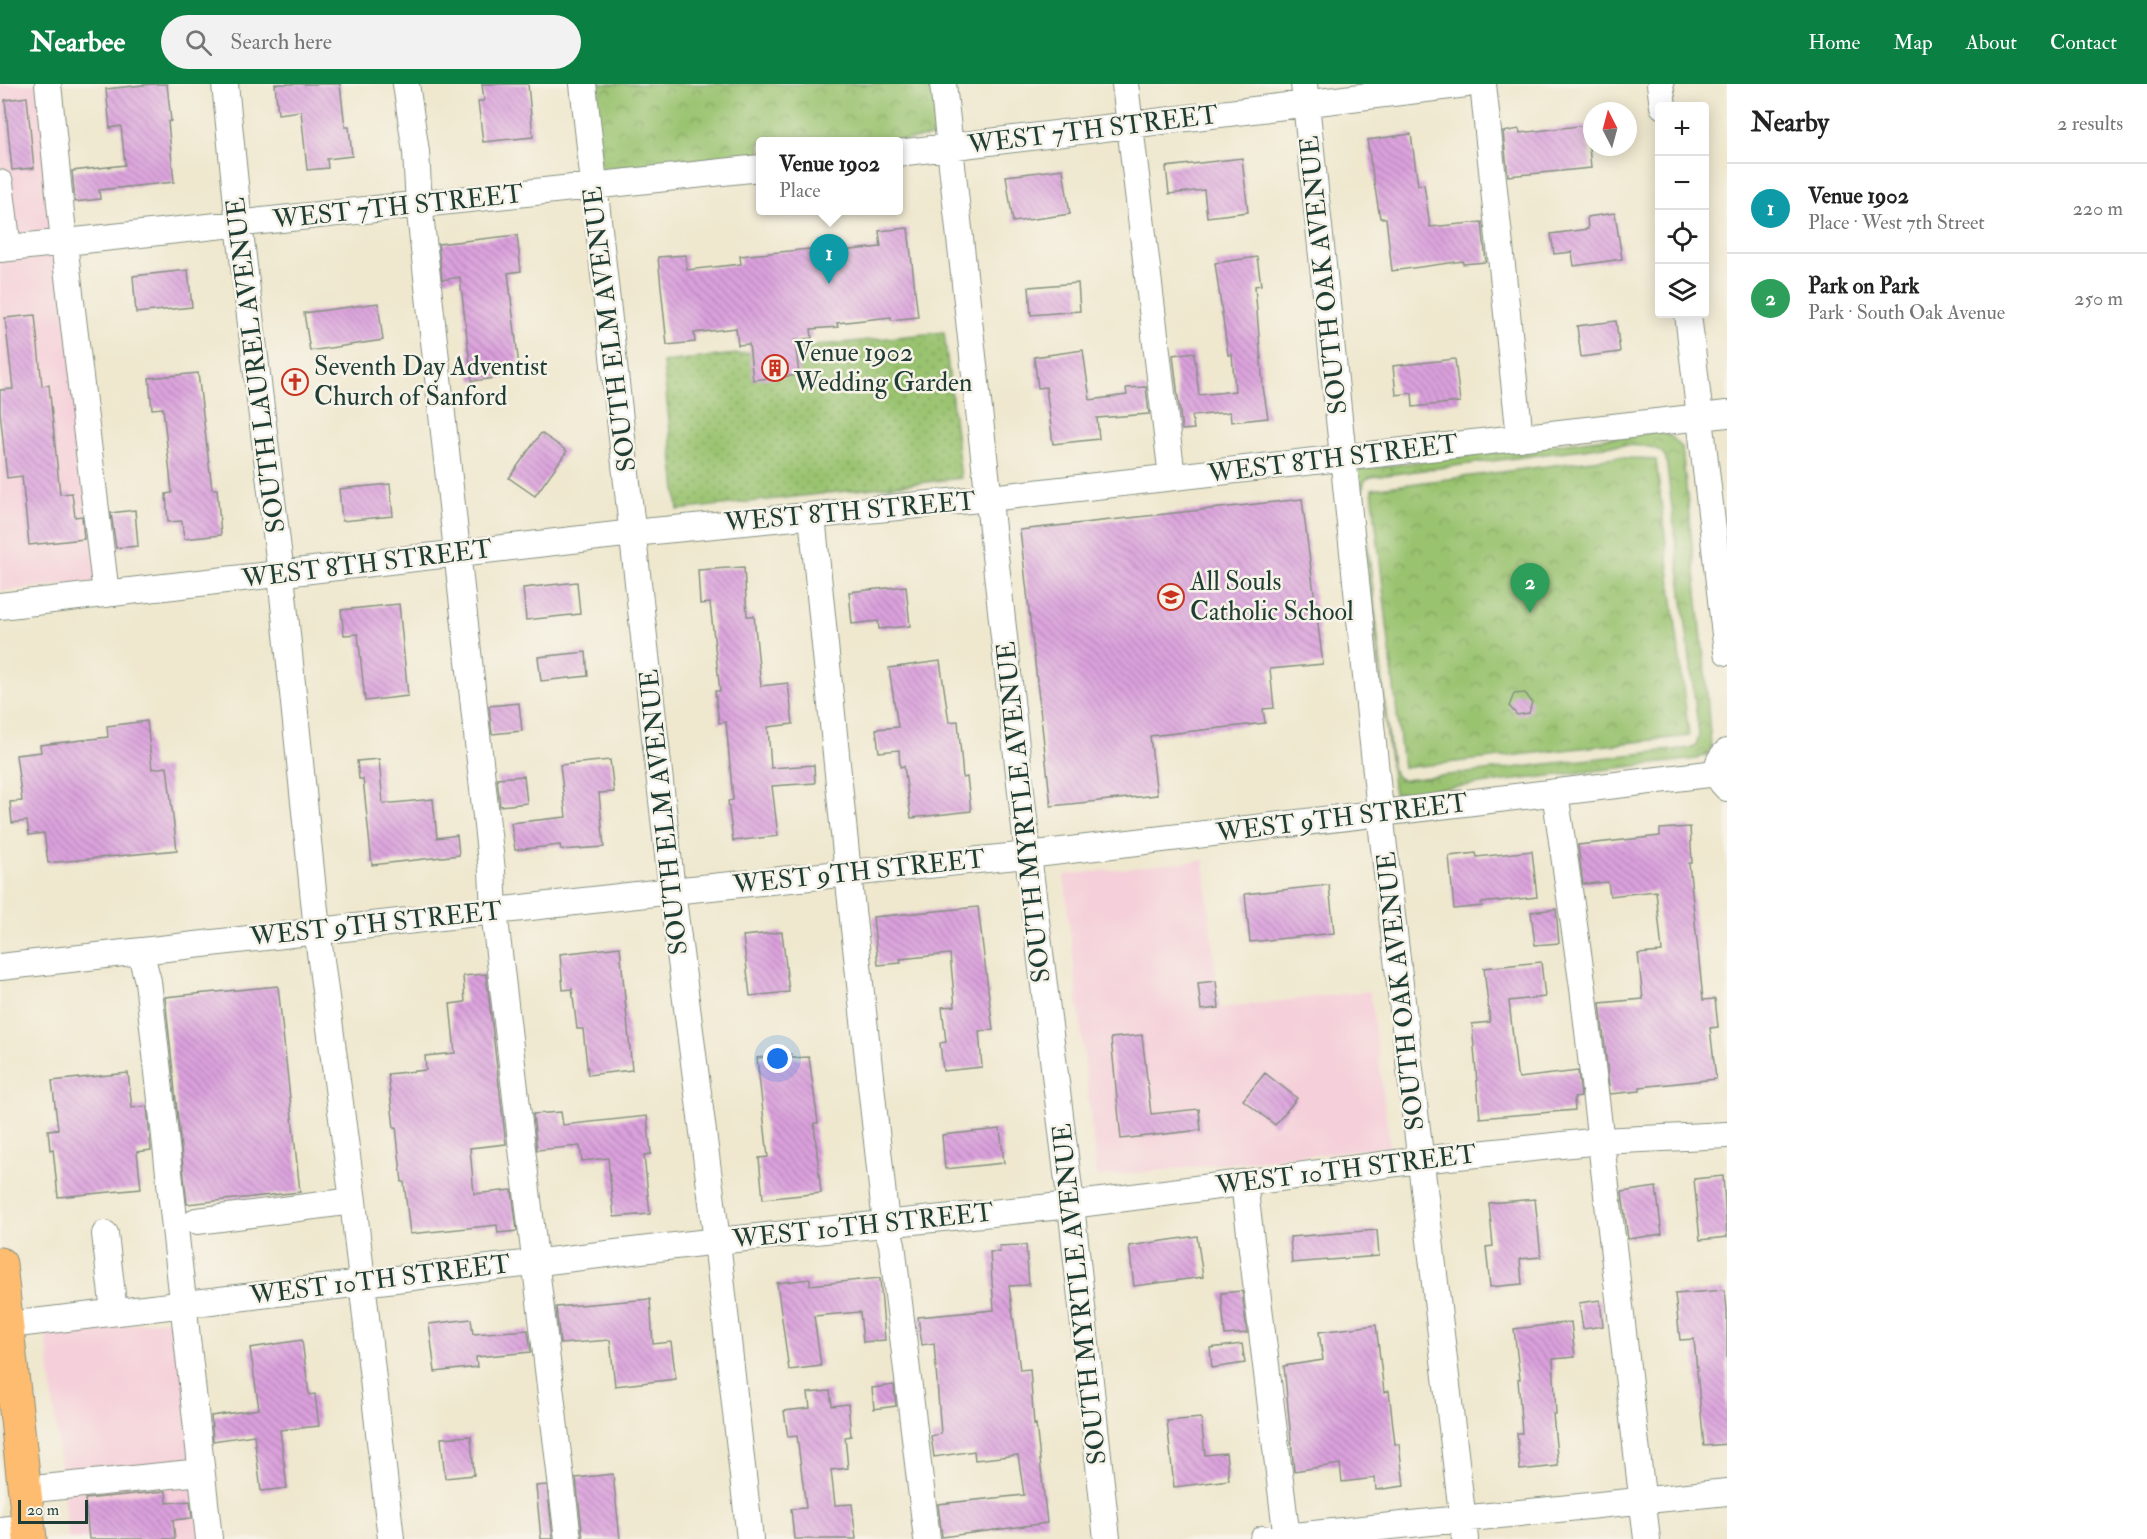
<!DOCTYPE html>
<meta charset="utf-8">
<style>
body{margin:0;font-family:"IM FELL Double Pica",serif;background:#f2f2f2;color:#222}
.controls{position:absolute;right:18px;top:18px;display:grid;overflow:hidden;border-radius:6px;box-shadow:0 3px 15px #0003}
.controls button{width:54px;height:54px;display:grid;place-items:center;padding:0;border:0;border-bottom:2px solid #e0e0e0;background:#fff;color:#222;font:30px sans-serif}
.compass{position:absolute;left:1583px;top:18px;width:54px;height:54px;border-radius:50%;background:#fff;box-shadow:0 3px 15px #0003;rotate:354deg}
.scale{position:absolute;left:18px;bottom:15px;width:70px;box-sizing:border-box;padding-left:6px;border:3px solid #1f3d34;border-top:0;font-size:16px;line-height:21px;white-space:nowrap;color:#1f3d34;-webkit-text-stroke:4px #f7f3e8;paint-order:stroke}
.you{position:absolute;left:778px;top:975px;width:21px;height:21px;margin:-15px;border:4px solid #fff;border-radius:50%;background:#1a73e8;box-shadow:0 0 0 9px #1a73e833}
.badge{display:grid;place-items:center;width:39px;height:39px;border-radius:50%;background:#0b8043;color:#fff;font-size:20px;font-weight:700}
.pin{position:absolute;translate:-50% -50px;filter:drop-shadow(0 2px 3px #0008)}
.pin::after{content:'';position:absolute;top:32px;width:21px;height:18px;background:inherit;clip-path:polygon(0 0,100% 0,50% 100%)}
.popup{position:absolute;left:756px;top:53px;width:147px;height:78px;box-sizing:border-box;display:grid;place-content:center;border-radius:6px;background:#fff;filter:drop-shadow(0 2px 4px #0005);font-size:20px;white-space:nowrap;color:#767676}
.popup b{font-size:22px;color:#222}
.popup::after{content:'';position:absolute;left:50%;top:100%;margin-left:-12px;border:12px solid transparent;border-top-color:#fff}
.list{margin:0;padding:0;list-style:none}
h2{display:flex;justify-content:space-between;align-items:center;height:78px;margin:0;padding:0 24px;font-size:26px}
h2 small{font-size:20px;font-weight:400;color:#767676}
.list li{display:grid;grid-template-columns:39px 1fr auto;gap:18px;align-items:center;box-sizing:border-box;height:90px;padding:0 24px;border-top:2px solid #e0e0e0}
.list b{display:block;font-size:22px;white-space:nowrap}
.list p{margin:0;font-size:20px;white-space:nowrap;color:#767676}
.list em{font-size:20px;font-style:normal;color:#767676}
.icon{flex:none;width:33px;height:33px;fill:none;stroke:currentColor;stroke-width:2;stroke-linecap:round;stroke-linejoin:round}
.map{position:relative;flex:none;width:1727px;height:1455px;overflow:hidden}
header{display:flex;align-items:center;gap:36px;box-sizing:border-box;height:84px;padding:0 30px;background:#0b8043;color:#fff}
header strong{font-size:28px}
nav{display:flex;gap:33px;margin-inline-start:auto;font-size:21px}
.search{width:420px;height:54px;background:#f2f2f2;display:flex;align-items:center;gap:15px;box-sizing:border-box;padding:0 21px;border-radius:33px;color:#767676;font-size:22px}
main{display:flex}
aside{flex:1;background:#fff}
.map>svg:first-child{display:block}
</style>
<header>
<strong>Nearbee</strong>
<div class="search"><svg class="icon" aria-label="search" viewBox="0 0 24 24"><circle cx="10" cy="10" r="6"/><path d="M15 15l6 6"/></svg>Search here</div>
<nav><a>Home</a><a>Map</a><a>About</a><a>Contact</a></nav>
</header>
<main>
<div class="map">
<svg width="1727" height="1455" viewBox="0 0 1727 1455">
<defs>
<pattern id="park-crowns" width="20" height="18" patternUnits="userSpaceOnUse" patternTransform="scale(1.5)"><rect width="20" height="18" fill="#9ac36f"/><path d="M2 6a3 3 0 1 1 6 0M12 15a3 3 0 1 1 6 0" fill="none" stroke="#7da05c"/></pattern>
<pattern id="garden-dots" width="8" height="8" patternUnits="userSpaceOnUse" patternTransform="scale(1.5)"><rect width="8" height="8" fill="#9ac36f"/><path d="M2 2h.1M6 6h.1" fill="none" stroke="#7da05c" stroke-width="1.8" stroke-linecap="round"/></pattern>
<pattern id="building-back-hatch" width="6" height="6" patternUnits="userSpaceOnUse" patternTransform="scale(1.5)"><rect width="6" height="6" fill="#dba0dd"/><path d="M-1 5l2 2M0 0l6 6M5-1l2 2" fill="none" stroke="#b184b4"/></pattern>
</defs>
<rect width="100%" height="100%" fill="#f7f3e8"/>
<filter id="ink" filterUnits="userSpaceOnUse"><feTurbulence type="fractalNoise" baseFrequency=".0167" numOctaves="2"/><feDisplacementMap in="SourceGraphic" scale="12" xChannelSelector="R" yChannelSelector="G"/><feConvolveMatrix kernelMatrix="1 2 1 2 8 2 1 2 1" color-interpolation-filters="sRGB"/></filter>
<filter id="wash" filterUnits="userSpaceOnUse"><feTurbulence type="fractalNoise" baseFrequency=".008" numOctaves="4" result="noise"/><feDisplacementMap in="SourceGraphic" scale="24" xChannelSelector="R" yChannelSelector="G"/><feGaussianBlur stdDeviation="1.35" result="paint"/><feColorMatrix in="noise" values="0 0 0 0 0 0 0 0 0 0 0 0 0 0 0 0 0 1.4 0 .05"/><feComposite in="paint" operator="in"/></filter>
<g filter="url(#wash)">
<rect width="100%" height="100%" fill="#efe8cf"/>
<path fill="#f5cfd9" d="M0,0H39L57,146L0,153Z
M61,166L98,498L0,507V174Z
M1204,776L1219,924L1370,907L1390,1063L1097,1093L1064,791Z
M184,1234L211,1455H68L46,1250Z"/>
<path fill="url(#park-crowns)" stroke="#5c8052" stroke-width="1.5" fill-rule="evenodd" d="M593,0H934L940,52L884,58H760V70L601,85Z
M1660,347L1673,354L1682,364L1705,585L1711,663L1708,670L1696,675L1394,710L1356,386ZM1614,361C1631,362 1658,358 1666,374L1699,651L1696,661L1690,664L1404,696L1398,694L1392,685L1362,406L1365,396L1371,393Z
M1615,373L1656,376L1689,652L1403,684L1372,405Z"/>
<path fill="url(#garden-dots)" stroke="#5c8052" stroke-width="1.5" d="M944,248L961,394L678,426L663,278Z"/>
<g id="blocks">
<path fill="url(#building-back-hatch)" d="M153,0H167L171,37L168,38L174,98L99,106L100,115L75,118L72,87L125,81L121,42L110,44L106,5Z
M275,0H340L345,43H349L352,72L327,75L328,84L307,86L301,27L278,30Z
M482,0H528L533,53L483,58L478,17H484Z
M27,13L34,84L12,86L5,16Z
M1587,41L1591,84L1508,92L1503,48L1519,45L1520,49Z
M1411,50L1418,101L1424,100L1430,143L1482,138L1486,178L1463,180V177L1392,187L1386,134H1380L1367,56Z
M1242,74L1248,128L1207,133L1204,106L1169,110L1166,83Z
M1063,85L1070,130L1013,138L1006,92Z
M1615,129L1622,175L1574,182L1572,168L1554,170L1551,150L1588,145L1587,133Z
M908,144L918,233L891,236V233L837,239L838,243L811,245L812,254L795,256L799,291L753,296L749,260L738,261L736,244L694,249L695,258L667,261L658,173L686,171L687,186L741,180L740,172L829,163L830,168L881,163L879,147Z
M517,151L521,187L508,189L520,291L472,297L460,193L442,196L438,160Z
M1257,173L1261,201L1255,202L1263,303L1268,334L1231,338L1230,328L1192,332L1194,345L1182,346L1173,271L1194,268L1199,311L1235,307L1232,270L1228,271L1215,179Z
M188,186L192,223L136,229L133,192Z
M1078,199L1080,227L1031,231L1029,203Z
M378,219L383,256L310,267L304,229Z
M35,231L42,302L49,301L60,410L72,409L75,433L82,432L84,455L29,461L22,392L7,394L0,328V306L13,305L5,234Z
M1616,237L1620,268L1581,273L1577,242Z
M1083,266L1090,316L1127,311L1126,304L1146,303L1149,330L1097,334L1099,355L1053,360L1046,303L1038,304L1034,273Z
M1455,275L1460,318L1413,323L1412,309L1396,311L1393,282Z
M198,289L212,405H217L221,451L184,455L182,437L168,438L166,410L172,409L163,324L152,325L149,294Z
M541,349L567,367L535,412L509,394Z
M390,400L393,432L342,437L339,405Z
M1302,415L1323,580L1270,585L1274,624L1263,625L1265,639L1150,652L1157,711L1051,722L1020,446Z
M135,426L138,462L116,464L111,429Z
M744,483L747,532H754L761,602L788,599L793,640L768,643L771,684L814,681L815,699L772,702L778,752L733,757L728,717L733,716L726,638L719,639L715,607H720L710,519L700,520L698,486Z
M577,498L580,530L526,536L523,504Z
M906,502L910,542L879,545L878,537L852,540L849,508Z
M399,520L408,612L365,617L358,550L344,551L341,526Z
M586,568L588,592L541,597L538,573Z
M940,577L949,638L958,637L963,694L967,693L971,727L911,734L904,682L900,683L899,666L879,668L876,645L898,643L889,584Z
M1525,609L1532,618L1529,629L1517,631L1509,622L1514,610Z
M519,619L522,647L492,650L489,622Z
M147,637L152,685L167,683L177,766L48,779L44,749L29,751L27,737L12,739L10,718L22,717L16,671L41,668L40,661L108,653L107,642Z
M379,675L383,720L433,715L437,754L457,751L459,771L372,781L363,695H359L357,677Z
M610,676L614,708L599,709L604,763L561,766L560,761L515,766L511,739L566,733L560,681Z
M524,692L527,719L500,722L497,694Z
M1690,743L1692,779H1689L1703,916L1715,915L1718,943L1710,944L1716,995L1640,1003V1007L1610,1010L1600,919L1643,915L1638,870L1662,868L1656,807L1610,812L1608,798L1583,800L1578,761L1660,752V745Z
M1532,767L1537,813L1481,819L1482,822L1454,825L1449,772L1476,769L1477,773Z
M1329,801L1334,849L1250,858L1245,810Z
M978,823L993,946L979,947L982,983L943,987L940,959L946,958L942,923L955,922L950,870L900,875L901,879L878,881L873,833Z
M1556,825L1559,859L1535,861L1531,828Z
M782,848L789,908L750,912L743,852Z
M620,863L632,986L588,991L583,945H577L572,905L563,906L560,870Z
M1541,878L1545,913L1509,917L1517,990L1519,994L1578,987L1581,1013L1574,1014L1575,1026L1480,1034L1472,940L1490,938L1484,884Z
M486,890L506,1060L470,1064L474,1110L512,1106L517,1147L498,1149L497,1141L410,1150L404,1098H402L396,1043L394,1044L388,990L426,986L425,972L455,969L450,920L465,918L463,892Z
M1216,897L1219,924L1201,926L1198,899Z
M278,902L300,1108L187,1120L165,913Z
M1142,951L1151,1030L1199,1025L1201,1046L1121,1055L1111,954Z
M791,970V974L809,973L818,1039H814L821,1109L763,1115L759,1074L768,1073L757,974Z
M128,989L132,1024L147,1022L151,1066L137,1068L141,1105L58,1113L53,1065L50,1066L48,1046L58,1045L52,997Z
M1265,989L1297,1014L1275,1041L1243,1016Z
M561,1028L563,1041L647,1032L651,1070L644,1071L650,1130L614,1133L608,1074L582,1077L580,1062L537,1066L533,1030Z
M1000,1045L1004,1079L945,1085L942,1051Z
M1723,1092L1727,1153L1700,1156L1694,1095Z
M1656,1103L1662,1150L1628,1155L1622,1108Z
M1535,1115L1541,1173L1520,1175L1522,1200L1490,1203L1486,1163L1493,1162L1489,1119Z
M1377,1146L1379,1172L1292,1179L1290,1153Z
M1197,1152L1203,1193L1134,1202L1129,1162Z
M1026,1161L1029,1201L1009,1202L1020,1286L1030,1285L1034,1341L1036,1340L1047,1439L942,1453L938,1420L1024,1411L1018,1371L975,1376L974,1367L934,1373L931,1352L941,1350L934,1259L922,1261L918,1233L994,1226L990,1168H1000L999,1162Z
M880,1194L885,1256L863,1258L860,1228L814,1232L821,1282L789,1286L777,1199L810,1195V1201Z
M1725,1206L1727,1226V1360L1704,1362L1694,1255L1680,1256L1675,1210Z
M1242,1207L1247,1249L1225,1251L1221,1209Z
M650,1215L653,1260L671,1258L676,1295L615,1302L610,1256L560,1260L556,1223Z
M1600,1216L1603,1242L1583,1245L1579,1219Z
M471,1235L473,1250L528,1246L531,1268L476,1273L477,1283L435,1288L429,1240Z
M1571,1238L1575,1273L1553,1275L1556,1330H1553L1558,1382L1520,1386L1517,1349H1522L1518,1295H1520L1514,1245Z
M1376,1241L1384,1308L1389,1307L1395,1360H1399L1404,1402L1376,1406L1375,1394L1342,1398L1340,1380L1294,1387L1284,1282L1323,1276L1319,1248Z
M302,1256L309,1311L315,1310L319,1342L280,1346L287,1404L261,1407L254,1351L213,1357L211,1332L259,1325L250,1264Z
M1242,1260L1245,1279L1212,1284L1210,1264Z
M894,1301L896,1322L874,1325L872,1304Z
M830,1307L832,1322L848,1320L851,1352L845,1353L848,1384L831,1386L835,1421L852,1420L856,1455H794L791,1425L806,1424L797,1352L788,1353L784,1327L810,1324L808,1309Z
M1201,1334L1205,1371L1226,1369L1229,1396L1174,1403L1167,1337Z
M471,1352L474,1391L445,1394L441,1354Z
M613,1390L620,1455H583L576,1394Z
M547,1401L553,1455H541L536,1402Z
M166,1407L167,1419L190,1417L192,1434L173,1436L175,1455H89L85,1415Z"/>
</g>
</g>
<g filter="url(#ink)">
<use href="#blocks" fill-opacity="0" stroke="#879282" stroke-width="1.5"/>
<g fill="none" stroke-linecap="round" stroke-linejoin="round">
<defs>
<path id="minor" d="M48,0L64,159L106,510
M225,0L239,140L281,491L317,846L353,1117L391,1455
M406,0L416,68L419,120L492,787L494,827L568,1455
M583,0L672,807L717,1157L750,1455
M943,0L1028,771L1071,1121L1107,1455
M1125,0L1172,393
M1304,0L1383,755L1465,1455
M1483,0L1520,354
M1660,0L1663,22
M898,69L1467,0
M0,99L8,164
M0,165L760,84
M1688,230L1727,568
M812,432L848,789L886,1140L892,1160L927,1455
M0,522L633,449L990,414L1727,330
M1727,668C1714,679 1715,693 1727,704
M1555,708L1583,904L1647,1455
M140,867L148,897L209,1455
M0,883L672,807L1028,771L1717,689
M1244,1099L1287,1455
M197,1137L353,1117
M105,1150L114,1228
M0,1242L717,1157L1071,1121L1420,1076L1600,1057L1727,1051
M24,1406L201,1388
M0,1446L29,1443
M1263,1455L1727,1408"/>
<path id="major" d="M0,1180L30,1455"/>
</defs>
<use href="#minor" stroke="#879282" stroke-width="28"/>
<use href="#major" stroke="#879282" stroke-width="35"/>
<use href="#minor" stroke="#fff" stroke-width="26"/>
<use href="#major" stroke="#febc70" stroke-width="33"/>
</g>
</g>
<defs>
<symbol id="building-ring" viewBox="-11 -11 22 22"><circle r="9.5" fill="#f7f3e8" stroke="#c8321e" stroke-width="1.5"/><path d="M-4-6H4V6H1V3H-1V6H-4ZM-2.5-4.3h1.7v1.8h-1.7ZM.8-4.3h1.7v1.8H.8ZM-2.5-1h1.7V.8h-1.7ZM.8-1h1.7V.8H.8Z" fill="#c8321e"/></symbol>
<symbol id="church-ring" viewBox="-11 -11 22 22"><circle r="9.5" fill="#f7f3e8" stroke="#c8321e" stroke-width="1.5"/><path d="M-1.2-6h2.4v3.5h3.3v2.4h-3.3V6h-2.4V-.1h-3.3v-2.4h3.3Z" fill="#c8321e"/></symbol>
<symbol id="school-ring" viewBox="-11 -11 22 22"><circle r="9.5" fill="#f7f3e8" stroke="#c8321e" stroke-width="1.5"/><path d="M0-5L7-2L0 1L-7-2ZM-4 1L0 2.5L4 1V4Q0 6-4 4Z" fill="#c8321e"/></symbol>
</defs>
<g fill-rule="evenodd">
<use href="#building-ring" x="760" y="269" width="30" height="30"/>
<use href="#church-ring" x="280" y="283" width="30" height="30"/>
<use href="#school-ring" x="1156" y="498" width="30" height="30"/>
</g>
<g text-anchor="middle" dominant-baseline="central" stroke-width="5" stroke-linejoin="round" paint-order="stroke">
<g font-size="26" fill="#1f3d34" stroke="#f7f3e8">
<text transform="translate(1093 46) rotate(-7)">WEST 7TH STREET</text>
<text transform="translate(398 123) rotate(-6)">WEST 7TH STREET</text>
<text transform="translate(1324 191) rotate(-96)">SOUTH OAK AVENUE</text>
<text transform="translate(610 245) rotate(-97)">SOUTH ELM AVENUE</text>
<text transform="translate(256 281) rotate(-97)">SOUTH LAUREL AVENUE</text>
<text transform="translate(1333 375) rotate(-7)">WEST 8TH STREET</text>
<text transform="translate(850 428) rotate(-5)">WEST 8TH STREET</text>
<text transform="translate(367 480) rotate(-7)">WEST 8TH STREET</text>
<text transform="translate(664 728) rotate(-96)">SOUTH ELM AVENUE</text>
<text transform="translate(1024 728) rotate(-96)">SOUTH MYRTLE AVENUE</text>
<text transform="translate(1342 734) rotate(-7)">WEST 9TH STREET</text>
<text transform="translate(859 788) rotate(-6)">WEST 9TH STREET</text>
<text transform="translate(376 840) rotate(-6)">WEST 9TH STREET</text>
<text transform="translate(1401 907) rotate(-96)">SOUTH OAK AVENUE</text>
<text transform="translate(1346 1086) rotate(-7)">WEST 10TH STREET</text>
<text transform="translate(863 1142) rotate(-6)">WEST 10TH STREET</text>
<text transform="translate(380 1196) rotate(-7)">WEST 10TH STREET</text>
<text transform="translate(1080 1210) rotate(-96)">SOUTH MYRTLE AVENUE</text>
</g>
<g font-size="26" fill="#1f3d34" stroke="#f7f3e8" text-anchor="start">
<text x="794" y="269">Venue 1902<tspan x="794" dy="30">Wedding Garden</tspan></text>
<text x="314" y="283">Seventh Day Adventist<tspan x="314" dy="30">Church of Sanford</tspan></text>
<text x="1190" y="498">All Souls<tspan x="1190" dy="30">Catholic School</tspan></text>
</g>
</g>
</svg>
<div class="controls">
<button>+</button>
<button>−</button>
<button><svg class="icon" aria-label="locate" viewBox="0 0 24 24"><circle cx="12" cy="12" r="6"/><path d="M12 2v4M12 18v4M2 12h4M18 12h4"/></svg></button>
<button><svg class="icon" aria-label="layers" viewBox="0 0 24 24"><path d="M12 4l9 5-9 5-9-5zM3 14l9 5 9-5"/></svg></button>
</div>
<svg class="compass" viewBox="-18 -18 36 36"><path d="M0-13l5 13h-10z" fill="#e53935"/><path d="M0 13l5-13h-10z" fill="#767676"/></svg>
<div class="scale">20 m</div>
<div class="you"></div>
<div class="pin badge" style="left:829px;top:200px;background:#0f9aa8">1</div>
<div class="popup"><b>Venue 1902</b>Place</div>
<div class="pin badge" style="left:1530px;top:529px;background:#2e9e5b">2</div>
</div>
<aside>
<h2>Nearby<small>2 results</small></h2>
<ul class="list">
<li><span class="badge" style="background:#0f9aa8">1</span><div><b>Venue 1902</b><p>Place · West 7th Street</p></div><em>220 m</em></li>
<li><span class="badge" style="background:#2e9e5b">2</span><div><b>Park on Park</b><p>Park · South Oak Avenue</p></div><em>250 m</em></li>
</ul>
</aside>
</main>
